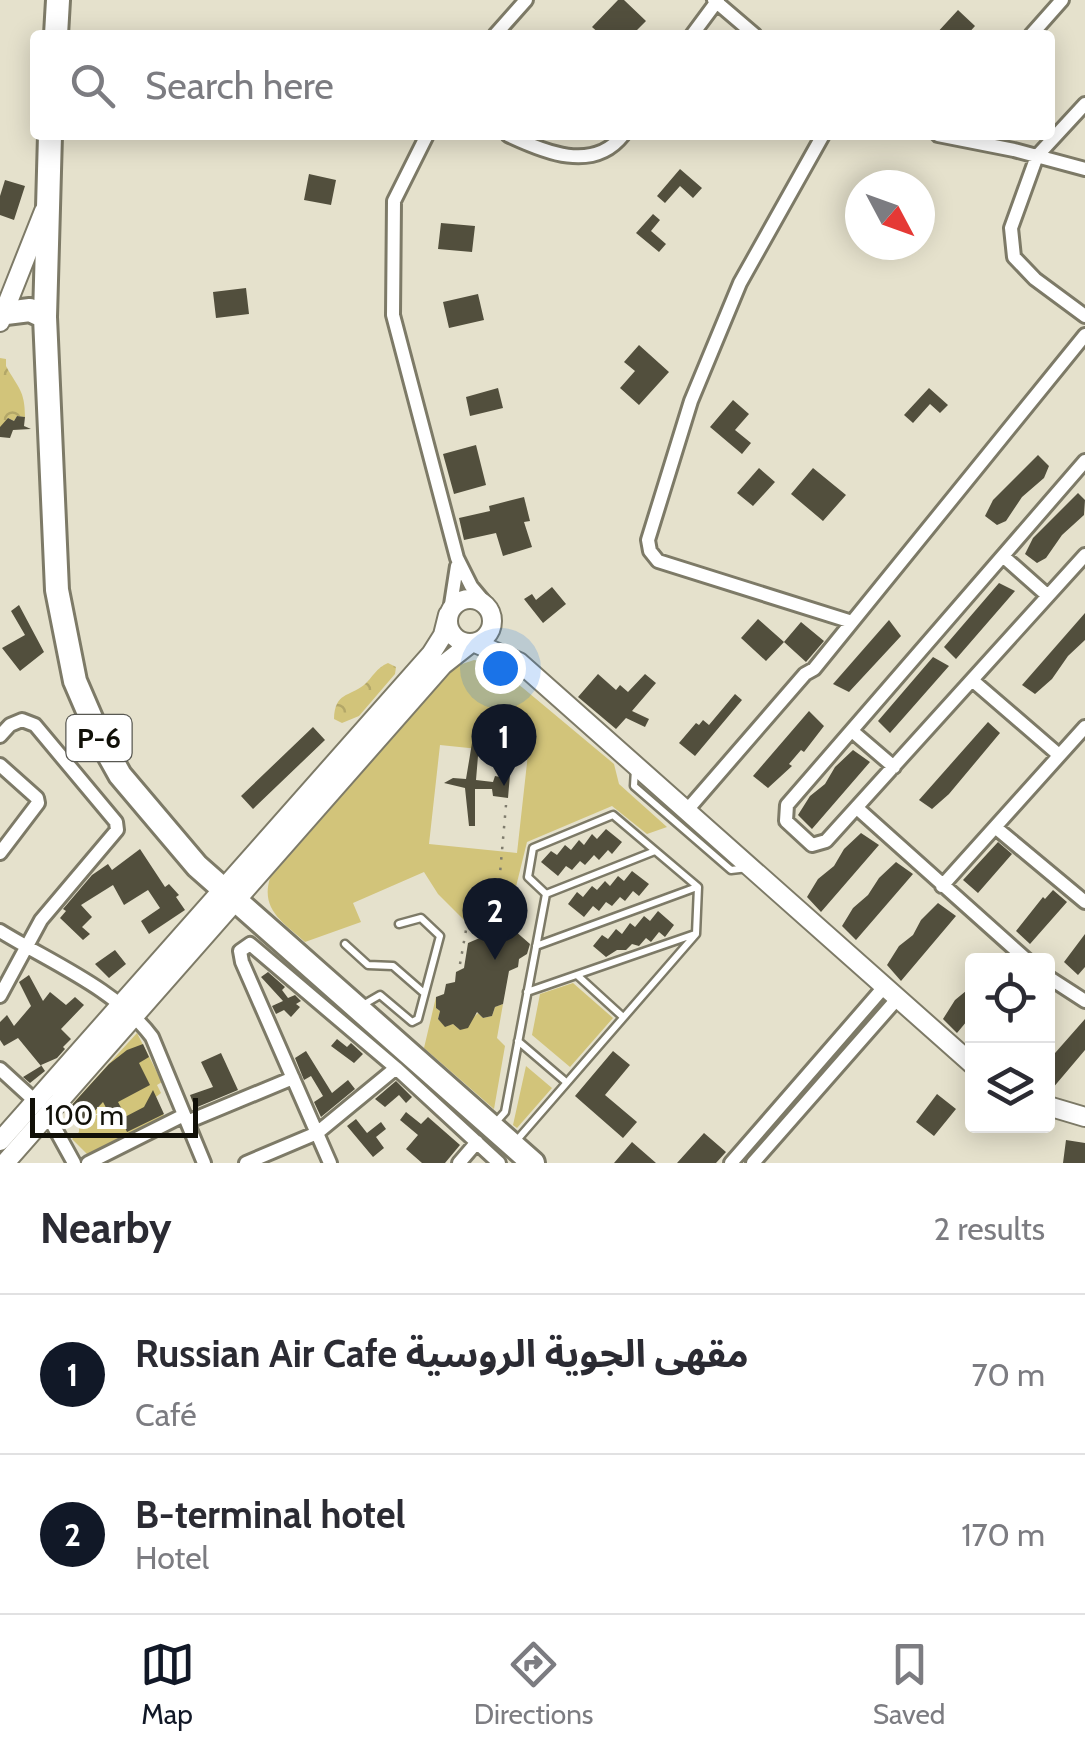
<!DOCTYPE html>
<meta charset="utf-8">
<style>
body{margin:0;font-family:Cabin,"Noto Sans Arabic",sans-serif;background:#f2f2f3;color:#2b2b33}
.controls{position:absolute;right:30px;bottom:30px;display:grid;overflow:hidden;border-radius:10px;box-shadow:0 5px 25px #0003}
.controls button{width:90px;height:90px;display:grid;place-items:center;padding:0;border:0;border-bottom:2px solid #e1e1e2;background:#fff;color:#2b2b33;font:50px sans-serif}
.compass{position:absolute;left:845px;top:170px;width:90px;height:90px;border-radius:50%;background:#fff;box-shadow:0 5px 25px #0003;rotate:131deg}
.scale{position:absolute;left:30px;bottom:25px;width:168px;box-sizing:border-box;padding-left:10px;border:5px solid #111008;border-top:0;font-size:28px;line-height:35px;white-space:nowrap;color:#111008;-webkit-text-stroke:8px #fff;paint-order:stroke}
.you{position:absolute;left:500px;top:668px;width:35px;height:35px;margin:-25px;border:8px solid #fff;border-radius:50%;background:#1a73e8;box-shadow:0 0 0 15px #1a73e833}
.badge{display:grid;place-items:center;width:65px;height:65px;border-radius:50%;background:#111827;color:#fff;font-size:32px;font-weight:700}
.pin{position:absolute;translate:-50% -82px;filter:drop-shadow(0 2px 5px #0008)}
.pin::after{content:'';position:absolute;top:52px;width:35px;height:30px;background:inherit;clip-path:polygon(0 0,100% 0,50% 100%)}
.list{margin:0;padding:0;list-style:none}
h2{display:flex;justify-content:space-between;align-items:center;height:130px;margin:0;padding:0 40px;font-size:42px}
h2 small{font-size:32px;font-weight:400;color:#7c7c81}
.list li{display:grid;grid-template-columns:65px 1fr auto;gap:30px;align-items:center;box-sizing:border-box;height:160px;padding:0 40px;border-top:2px solid #e1e1e2}
.list b{display:block;font-size:38px;white-space:nowrap}
.list p{margin:0;font-size:32px;white-space:nowrap;color:#7c7c81}
.list em{font-size:32px;font-style:normal;color:#7c7c81}
.icon{flex:none;width:55px;height:55px;fill:none;stroke:currentColor;stroke-width:2;stroke-linecap:round;stroke-linejoin:round}
.map{position:relative;flex:none;width:1085px;height:1163px;overflow:hidden}
.search{position:absolute;background:#fff;box-shadow:0 5px 25px #0003;left:30px;right:30px;top:30px;height:110px;display:flex;align-items:center;gap:25px;box-sizing:border-box;padding:0 35px;border-radius:10px;color:#7c7c81;font-size:38px}
.sheet{height:450px;background:#fff}
nav{display:flex;justify-content:space-around;align-items:center;box-sizing:border-box;height:140px;border-top:2px solid #e1e1e2;background:#fff;font-size:28px;color:#7c7c81}
nav a{display:grid;justify-items:center;gap:5px}
nav .on{color:#111827}
.map>svg:first-child{display:block}
</style>
<div class="map">
<svg width="1085" height="1163" viewBox="0 0 1085 1163">
<defs>
<pattern id="forest-crowns" width="20" height="18" patternUnits="userSpaceOnUse" patternTransform="scale(2.5)"><rect width="20" height="18" fill="#d2c47a"/><path d="M2 6a3 3 0 1 1 6 0M12 15a3 3 0 1 1 6 0" fill="none" stroke="#b3a768"/></pattern>
</defs>
<rect width="100%" height="100%" fill="#e5e1cc"/>
<path fill="url(#forest-crowns)" d="M0,358L6,359V366C18,388 25,390 25,417L17,416L14,421L8,418L3,427H0Z
M388,663L396,667L395,674L359,716L342,723L334,719C335,692 349,697 364,685C373,677 376,668 388,663Z"/>
<path fill="#d2c47a" fill-rule="evenodd" d="M474,660L493,663L614,764L619,784L667,827L647,834L612,806L527,842L510,911L469,925L438,894L424,872L353,903L361,922L305,942C284,923 260,910 270,878L456,666ZM440,745L528,754L517,853L429,844Z
M573,983L613,1018L570,1067L532,1035L540,994Z
M436,997V1008L440,1011L438,1019L445,1026L453,1024L460,1030L478,1013L483,1018L492,1016L495,1007L503,1004L497,1038L505,1046L494,1109L424,1048Z
M137,1033L162,1082L157,1085L161,1093L156,1097L164,1116L88,1155L72,1139L79,1132V1123L66,1111Z
M526,1066L552,1088L517,1128L513,1125Z"/>
<path fill="#524f3d" d="M618,0H624L646,21L632,35H601L592,27Z
M958,10L975,26L967,35H935Z
M680,169L702,188L693,198L680,186L665,203L657,196Z
M309,174L336,180L331,205L304,200Z
M5,180L25,186L14,220L0,215V196Z
M653,214L660,220L651,231L666,244L659,252L636,233Z
M441,223L475,226L472,252L438,249Z
M246,288L249,314L216,318L213,292Z
M478,294L484,320L449,328L443,302Z
M639,345L669,372L639,405L620,388L635,371L624,362Z
M498,388L503,408L470,416L466,397Z
M929,388L948,405L940,413L930,404L913,423L904,415Z
M733,400L749,414L735,430L751,443L742,454L710,427Z
M17,416L25,417L24,426L31,429L13,430L10,438L0,437V427L8,418L14,421Z
M476,445L486,485L454,494L443,454Z
M1038,455L1049,466L1044,478L1022,497L1006,521L997,525L985,516L993,500Z
M759,468L775,482L753,506L737,493Z
M813,468L846,495L823,521L791,494Z
M1078,493L1085,500L1084,515L1062,535L1046,558L1037,563L1025,554L1033,538Z
M524,497L530,521L524,522L532,547L503,556L496,533L464,540L459,518L490,511L489,506Z
M999,583L1015,591L956,659L944,647Z
M552,587L566,604L543,623L524,599L532,594L536,600Z
M19,605L44,652L20,671L2,648L25,635L11,611Z
M1085,613V640L1068,656L1052,679L1035,694L1022,685Z
M758,619L784,642L766,661L741,638Z
M889,620L901,636L849,692L833,684Z
M801,622L824,641L806,662L784,642Z
M933,657L949,666L890,733L878,721Z
M598,674L616,690L620,685L628,692L645,674L656,683L632,711L649,719L645,727L626,718L616,729L578,697Z
M735,694L742,700L695,756L679,743L696,723L699,725L703,720L709,725Z
M809,711L824,726L804,752L801,750L789,764L792,766L768,788L753,776Z
M988,722L1000,733L949,794L932,809L919,800Z
M313,727L325,740L253,809L241,796Z
M472,743L479,744L476,780L493,782L495,776L500,777V773L510,774L508,798L493,796L492,789H475V826H469L465,788L444,783L453,778L466,779Z
M853,750L870,762L812,829L798,815L810,796L825,784L835,767Z
M606,829L622,842L612,854L608,850L599,860L594,855L585,865L580,861L572,870L566,866L558,876L541,862L551,851L557,855L565,845L571,850L579,840L584,845L592,834L597,839Z
M861,833L879,845L821,912L807,897L818,879L834,866L844,849Z
M998,842L1012,854L978,893L963,880Z
M140,849L165,887L169,884L179,895L176,897L185,910L149,934L141,921L160,908L148,890L124,905L113,885L81,905L92,917L82,927L90,934L83,940L60,918L66,911L63,909L92,875L108,864L112,870Z
M896,862L913,874L856,940L842,926L853,908L868,895L879,878Z
M632,871L649,884L639,896L633,891L625,901L620,897L612,906L606,902L599,911L593,906L584,917L568,904L577,892L583,897L592,886L597,890L605,881L610,886L618,876L624,881Z
M1053,890L1067,902L1030,944L1016,931L1043,897L1045,899Z
M938,903L956,916L901,981L887,965L899,946L913,935L921,920Z
M658,911L674,925L665,937L659,932L651,942L646,938L639,946L632,944L626,950H617L606,957L593,946L602,935L608,939L616,929L622,934L630,923L635,927L644,916L650,921Z
M505,922L530,944L527,954L519,959L518,967L509,971L503,1004L495,1007L492,1016L483,1018L477,1012L468,1028L460,1030L453,1024L445,1027L438,1019L440,1011L436,1008V997L444,994L446,984L455,982L456,972L464,968L468,943L482,937L485,929Z
M1085,934V967L1078,975L1064,962Z
M115,950L126,964L109,978L95,964Z
M268,972L285,987L282,990L288,998L295,995L301,1001L296,1004L300,1007L291,1017L284,1010L276,1014L272,1006L283,1001L261,977Z
M29,975L43,1001L50,992L66,1005L75,997L84,1005L61,1029L71,1039L63,1047L65,1049L57,1058L41,1065L45,1071L30,1083L23,1077L41,1066L18,1038L4,1046L0,1040V1022L7,1015L14,1026L31,1006L19,982Z
M972,986V1015L957,1033L943,1019L955,1000Z
M1085,1019V1050L1052,1089L1048,1085V1061Z
M337,1039L347,1047L351,1043L363,1054L354,1063L331,1046Z
M143,1044L149,1057L139,1063L150,1085L118,1102L125,1115L113,1121L103,1102L85,1121L70,1107L109,1064L127,1050Z
M306,1051L332,1093L348,1080L355,1089L321,1117L314,1102L323,1096L311,1076L304,1080L295,1058Z
M613,1051L630,1065L605,1095L637,1122L623,1138L575,1096Z
M221,1053L238,1090L195,1108L190,1095L213,1087L201,1062Z
M396,1081L412,1097L406,1103L399,1095L385,1107L375,1099Z
M153,1090L164,1114L127,1132L121,1119L144,1107Z
M937,1094L956,1109L934,1136L916,1122Z
M406,1112L421,1124L428,1117L460,1145L445,1163H422L406,1149L418,1135L400,1120Z
M356,1119L367,1133L381,1122L386,1129L376,1137L384,1148L373,1157L347,1126Z
M704,1133L726,1152L716,1163H677Z
M1066,1140L1085,1143V1163H1063Z
M632,1142L656,1163H614Z"/>
<g fill="none" stroke-linecap="round" stroke-linejoin="round">
<defs>
<path id="lane" d="M635,769L634,786L731,870L748,868
M546,894L655,851
M345,944L368,965L393,966L424,993
M536,946L697,887
M577,975L623,1017
M527,992L695,934
M361,1006L380,995L412,1022L418,1019L440,936L421,918L399,924
M518,1041L566,1082
M496,1122L505,1112L546,894L528,877L533,848L613,815L698,887L696,934L517,1140"/>
<path id="street" d="M714,0L755,35
M495,35L526,0
M692,35L718,0
M1031,35L1062,0
M1085,104L1037,156L1011,228L1014,257L1035,279L1085,316
M427,135L394,201L393,315L457,558L471,586L486,604
M508,135C544,152 593,173 623,135
M823,135L740,283L691,401L648,540L650,551L658,561L852,622
M938,135L1014,150L1085,169
M1085,461L787,805L786,821L812,845L826,841L1085,555
M1004,557L1048,596
M450,611L457,566
M972,680L1059,755
M852,731L894,767
M0,736L10,725L22,720L35,725L116,822L117,830L41,920L0,996
M0,765L37,798L38,803L0,853
M857,808L1028,961
M688,809L805,674L814,669L1085,335
M995,827L1085,902
M942,886L1085,727
M0,931C50,962 116,989 152,1037L204,1163
M1048,977L1085,1001
M0,1069L35,1101
M47,1114L74,1163
M187,1122L293,1078
M88,1163L184,1115
M246,1163L317,1133L396,1068
M330,1163L242,962L240,951L250,944L396,1068L499,1163
M459,1163L477,1142
M731,1163L884,987
M753,1163L897,999"/>
<path id="secondary" d="M0,322L44,211
M448 621a22 22 0 1 1 44 0a22 22 0 1 1-44 0Z
M475,643L519,662L972,1064
M1048,1106L1085,1117
M0,1141L431,654L443,635L448,615
M5,1163L443,665L471,643"/>
<path id="highway" d="M56,35L58,0
M50,135L45,317L57,590L75,681L100,739L120,775L197,866L533,1163
M6,313L30,310L45,317"/>
</defs>
<use href="#lane" stroke="#7d7a67" stroke-width="11"/>
<use href="#street" stroke="#7d7a67" stroke-width="18"/>
<use href="#secondary" stroke="#7d7a67" stroke-width="22"/>
<use href="#highway" stroke="#7d7a67" stroke-width="28"/>
<path stroke="#7f7c6d" stroke-width="2.5" stroke-dasharray="2.5 8" stroke-linecap="butt" d="M460,964L466,930L496,919L506,805"/>
<use href="#lane" stroke="#fff" stroke-width="6"/>
<use href="#street" stroke="#fff" stroke-width="12"/>
<use href="#secondary" stroke="#fff" stroke-width="18"/>
<use href="#highway" stroke="#fff" stroke-width="22"/>
</g>
<g text-anchor="middle" dominant-baseline="central" stroke-width="10" stroke-linejoin="round" paint-order="stroke">
<rect fill="#fff" stroke="#585852" stroke-width="2.5" x="66.5" y="715" width="65" height="46" rx="8"/>
<g font-size="28" font-weight="bold" fill="#111008">
<text x="99" y="738">P-6</text>
</g>
</g>
</svg>
<div class="controls">
<button><svg class="icon" aria-label="locate" viewBox="0 0 24 24"><circle cx="12" cy="12" r="6"/><path d="M12 2v4M12 18v4M2 12h4M18 12h4"/></svg></button>
<button><svg class="icon" aria-label="layers" viewBox="0 0 24 24"><path d="M12 4l9 5-9 5-9-5zM3 14l9 5 9-5"/></svg></button>
</div>
<svg class="compass" viewBox="-18 -18 36 36"><path d="M0-13l5 13h-10z" fill="#e53935"/><path d="M0 13l5-13h-10z" fill="#7c7c81"/></svg>
<div class="scale">100 m</div>
<div class="you"></div>
<div class="pin badge" style="left:504px;top:786px">1</div>
<div class="pin badge" style="left:495px;top:960px">2</div>
<div class="search"><svg class="icon" aria-label="search" viewBox="0 0 24 24"><circle cx="10" cy="10" r="6"/><path d="M15 15l6 6"/></svg>Search here</div>
</div>
<section class="sheet">
<h2>Nearby<small>2 results</small></h2>
<ul class="list">
<li><span class="badge">1</span><div><b>Russian Air Cafe مقهى الجوية الروسية</b><p>Café</p></div><em>70 m</em></li>
<li><span class="badge">2</span><div><b>B-terminal hotel</b><p>Hotel</p></div><em>170 m</em></li>
</ul>
</section>
<nav>
<a class="on"><svg class="icon" aria-label="map" viewBox="0 0 24 24"><path d="M3 6l6-2 6 2 6-2v14l-6 2-6-2-6 2zM9 4v14M15 6v14"/></svg>Map</a>
<a><svg class="icon" aria-label="directions" viewBox="0 0 24 24"><path d="M12 3l9 9-9 9-9-9zM9 14v-3h6M13 9l2 2-2 2"/></svg>Directions</a>
<a><svg class="icon" aria-label="saved" viewBox="0 0 24 24"><path d="M7 4h10v16l-5-4-5 4z"/></svg>Saved</a>
</nav>
